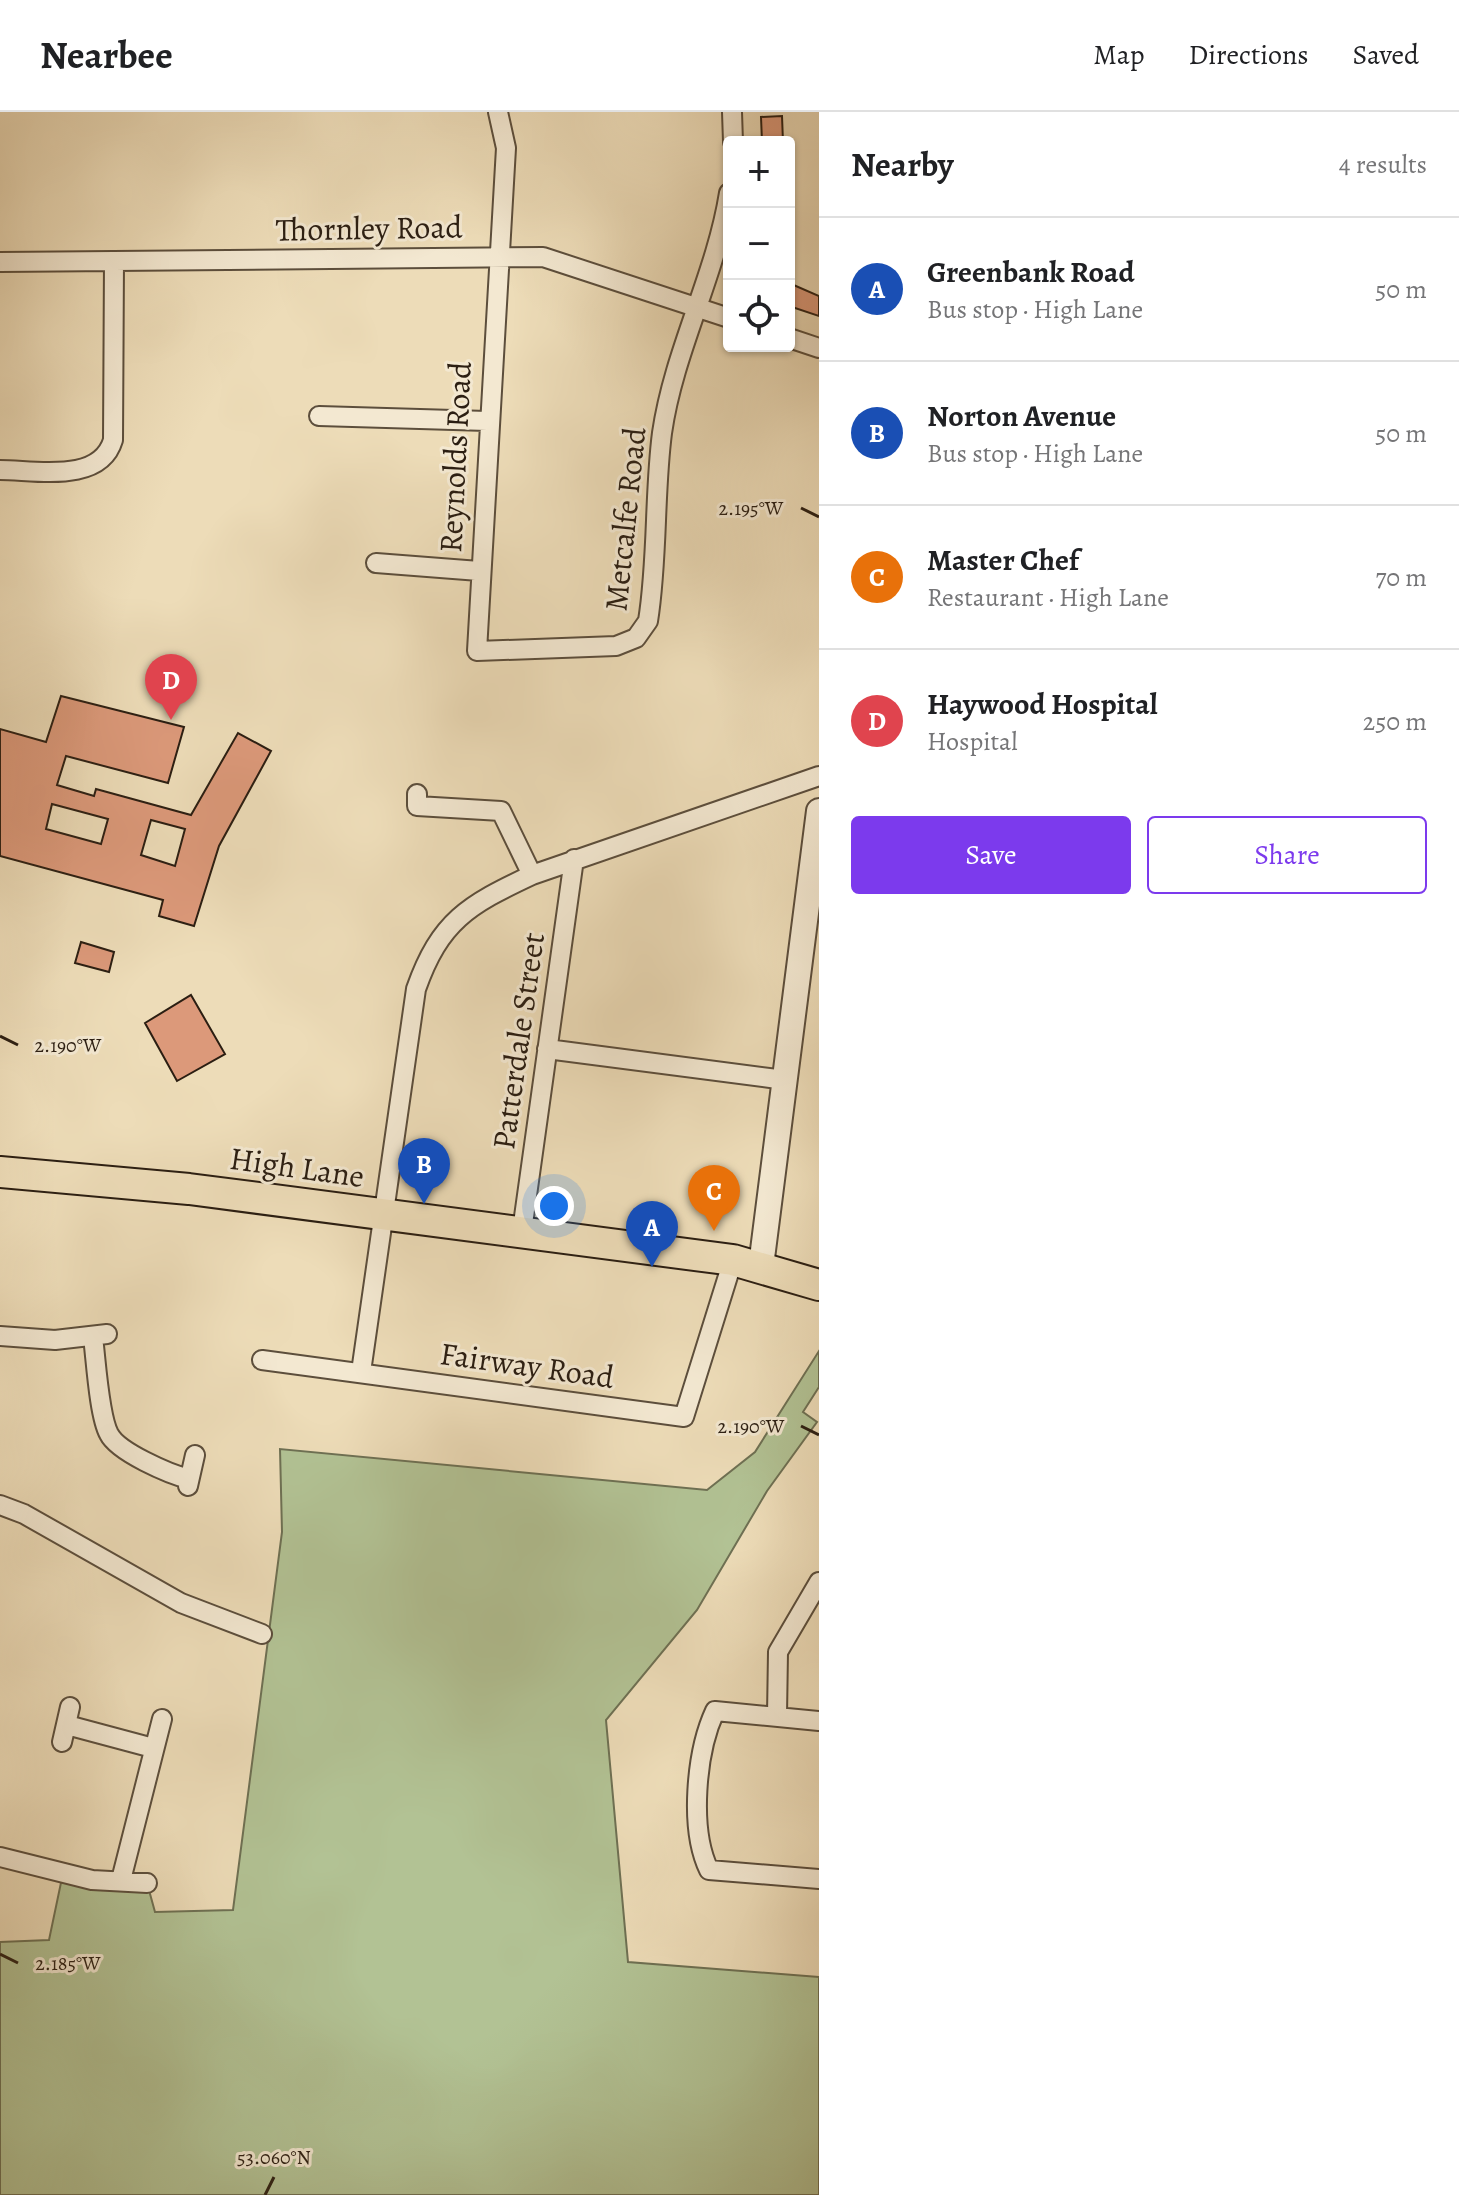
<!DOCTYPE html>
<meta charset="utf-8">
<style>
body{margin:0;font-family:Alegreya,serif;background:#f2f2f2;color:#202124}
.controls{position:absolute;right:24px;top:24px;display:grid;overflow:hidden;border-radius:8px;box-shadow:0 2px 6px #0004}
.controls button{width:72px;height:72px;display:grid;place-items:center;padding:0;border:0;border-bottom:2px solid #e0e0e0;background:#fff;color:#202124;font:40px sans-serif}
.you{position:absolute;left:554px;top:1094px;width:28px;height:28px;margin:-20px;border:6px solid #fff;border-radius:50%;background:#1a73e8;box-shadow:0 0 0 12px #1a73e833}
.badge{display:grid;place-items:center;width:52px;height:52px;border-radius:50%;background:#7c3aed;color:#fff;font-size:26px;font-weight:700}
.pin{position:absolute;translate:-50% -66px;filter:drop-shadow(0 2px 4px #0008)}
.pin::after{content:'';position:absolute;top:42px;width:28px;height:24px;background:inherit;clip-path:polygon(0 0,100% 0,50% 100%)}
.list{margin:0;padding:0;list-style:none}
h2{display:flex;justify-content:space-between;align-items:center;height:104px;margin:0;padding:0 32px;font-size:34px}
h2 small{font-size:26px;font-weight:400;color:#757577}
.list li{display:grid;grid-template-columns:52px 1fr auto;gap:24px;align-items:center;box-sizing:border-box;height:144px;padding:0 32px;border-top:2px solid #e0e0e0}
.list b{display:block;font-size:30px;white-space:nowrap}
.list p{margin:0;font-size:26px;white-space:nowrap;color:#757577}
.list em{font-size:26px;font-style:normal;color:#757577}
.actions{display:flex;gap:16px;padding:24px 32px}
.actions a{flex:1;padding:18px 0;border:2px solid #7c3aed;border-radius:8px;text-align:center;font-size:28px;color:#7c3aed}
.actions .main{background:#7c3aed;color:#fff}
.icon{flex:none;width:44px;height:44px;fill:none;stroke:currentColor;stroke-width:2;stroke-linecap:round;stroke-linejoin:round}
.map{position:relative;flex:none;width:819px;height:2083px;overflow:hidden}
header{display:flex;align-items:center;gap:48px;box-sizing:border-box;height:112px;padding:0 40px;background:#fff;border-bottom:2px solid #e0e0e0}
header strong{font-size:38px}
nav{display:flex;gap:44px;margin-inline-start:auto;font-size:28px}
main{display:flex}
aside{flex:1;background:#fff}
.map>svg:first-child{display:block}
</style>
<header>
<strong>Nearbee</strong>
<nav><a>Map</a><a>Directions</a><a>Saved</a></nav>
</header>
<main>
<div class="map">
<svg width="819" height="2083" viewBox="0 0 819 2083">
<rect width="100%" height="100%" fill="#eddcb8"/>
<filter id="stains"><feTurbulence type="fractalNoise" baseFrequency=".0025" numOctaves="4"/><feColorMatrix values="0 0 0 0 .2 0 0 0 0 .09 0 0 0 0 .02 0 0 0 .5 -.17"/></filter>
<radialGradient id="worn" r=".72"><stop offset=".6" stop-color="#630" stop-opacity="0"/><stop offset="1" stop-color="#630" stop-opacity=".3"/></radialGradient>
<path fill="#b2c294" stroke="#6e7053" stroke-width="2" d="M819,1239V1275L803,1300L817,1310L767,1379L697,1498L606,1608L628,1850L819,1865V2083H0V1830L49,1828L63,1761L147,1771L155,1800L233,1798L282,1420L280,1337L707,1378L755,1340Z"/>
<path fill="#dc997a" stroke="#2b1e12" stroke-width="2" fill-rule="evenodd" d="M782,4L783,30H762L761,5Z
M789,171L819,184V204L789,194Z
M61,584L184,615L168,671L66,644L57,673L94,684L96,677L191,703L238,621L271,639L219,734L194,814L159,804L163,788L0,744V617L46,630ZM52,692L108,707L101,732L46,717ZM151,708L185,717L175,754L141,743Z
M81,830L114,840L109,860L75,851Z
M191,883L225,942L177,969L145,911Z"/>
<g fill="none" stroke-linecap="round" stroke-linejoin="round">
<defs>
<path id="minor" d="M498,0L506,36L477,539L616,534L636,526L648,509C658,447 654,383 662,321C674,238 716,163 729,81
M732,0L733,30
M0,150L543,145L729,206
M789,226L819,236
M319,304L487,309
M0,358C36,358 100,372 113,328L114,149
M376,451L479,459
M417,682V694L501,699L532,763
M547,937L785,968
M522,1119L574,747
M0,1224L55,1228L107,1222
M93,1225C96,1248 99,1304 109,1322C118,1340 169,1362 189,1367
M262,1248L684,1305L733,1148
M361,1260L416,877C440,809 468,793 532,763L819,664
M188,1374L195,1343
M0,1393L24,1402L181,1491L262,1522
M777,1603L778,1540L819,1470
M819,1609L715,1599C696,1640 689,1717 709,1758L819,1767
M67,1613L153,1636
M62,1630L70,1595
M0,1745L92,1768L147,1771
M121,1768L162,1607"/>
<path id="tertiary" d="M761,1154L819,699"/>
<path id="primary" d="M0,1060L189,1077L733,1148L819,1173"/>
</defs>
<use href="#minor" stroke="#5c4e3c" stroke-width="22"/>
<use href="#tertiary" stroke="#5c4e3c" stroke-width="28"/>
<use href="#primary" stroke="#2b1e12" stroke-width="34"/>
<use href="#minor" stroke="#f3e8d1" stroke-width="18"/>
<use href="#tertiary" stroke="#f3e8d1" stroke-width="24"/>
<use href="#primary" stroke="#eddcb8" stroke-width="30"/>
</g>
<path fill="none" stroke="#2b1e12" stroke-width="3" d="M801,396L819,405M0,924L18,933M801,1314L819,1323M0,1842L18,1851M265,2083L274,2065"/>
<g text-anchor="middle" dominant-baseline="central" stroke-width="6" stroke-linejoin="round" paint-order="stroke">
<g font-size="32" fill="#2b1e12" stroke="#f3e8d1">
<text transform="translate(369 116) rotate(-1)">Thornley Road</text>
<text transform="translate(455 345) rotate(-87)">Reynolds Road</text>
<text transform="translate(625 407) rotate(-84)">Metcalfe Road</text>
<text transform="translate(518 929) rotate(-82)">Patterdale Street</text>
<text transform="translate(297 1055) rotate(8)">High Lane</text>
<text transform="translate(527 1253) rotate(8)">Fairway Road</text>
</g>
</g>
<g font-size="20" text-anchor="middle" fill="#2b1e12" stroke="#f3e8d1" stroke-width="6" stroke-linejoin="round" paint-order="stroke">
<text x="751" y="403">2.195°W</text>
<text x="68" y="940">2.190°W</text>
<text x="751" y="1321">2.190°W</text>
<text x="68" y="1858">2.185°W</text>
<text x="274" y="2052">53.060°N</text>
</g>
<rect width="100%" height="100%" filter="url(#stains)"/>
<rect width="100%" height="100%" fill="url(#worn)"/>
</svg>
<div class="controls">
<button>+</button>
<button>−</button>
<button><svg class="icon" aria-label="locate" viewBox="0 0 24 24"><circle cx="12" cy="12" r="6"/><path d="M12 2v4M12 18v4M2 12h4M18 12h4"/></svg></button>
</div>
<div class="you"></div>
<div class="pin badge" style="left:652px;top:1155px;background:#1a4fb4">A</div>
<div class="pin badge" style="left:424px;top:1092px;background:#1a4fb4">B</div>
<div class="pin badge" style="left:714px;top:1119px;background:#e8710a">C</div>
<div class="pin badge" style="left:171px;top:608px;background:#e0444e">D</div>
</div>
<aside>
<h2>Nearby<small>4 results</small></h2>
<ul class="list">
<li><span class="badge" style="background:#1a4fb4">A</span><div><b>Greenbank Road</b><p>Bus stop · High Lane</p></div><em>50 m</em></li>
<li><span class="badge" style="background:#1a4fb4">B</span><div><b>Norton Avenue</b><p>Bus stop · High Lane</p></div><em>50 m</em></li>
<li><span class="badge" style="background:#e8710a">C</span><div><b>Master Chef</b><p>Restaurant · High Lane</p></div><em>70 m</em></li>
<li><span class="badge" style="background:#e0444e">D</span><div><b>Haywood Hospital</b><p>Hospital</p></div><em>250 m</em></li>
</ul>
<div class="actions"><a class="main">Save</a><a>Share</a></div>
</aside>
</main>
